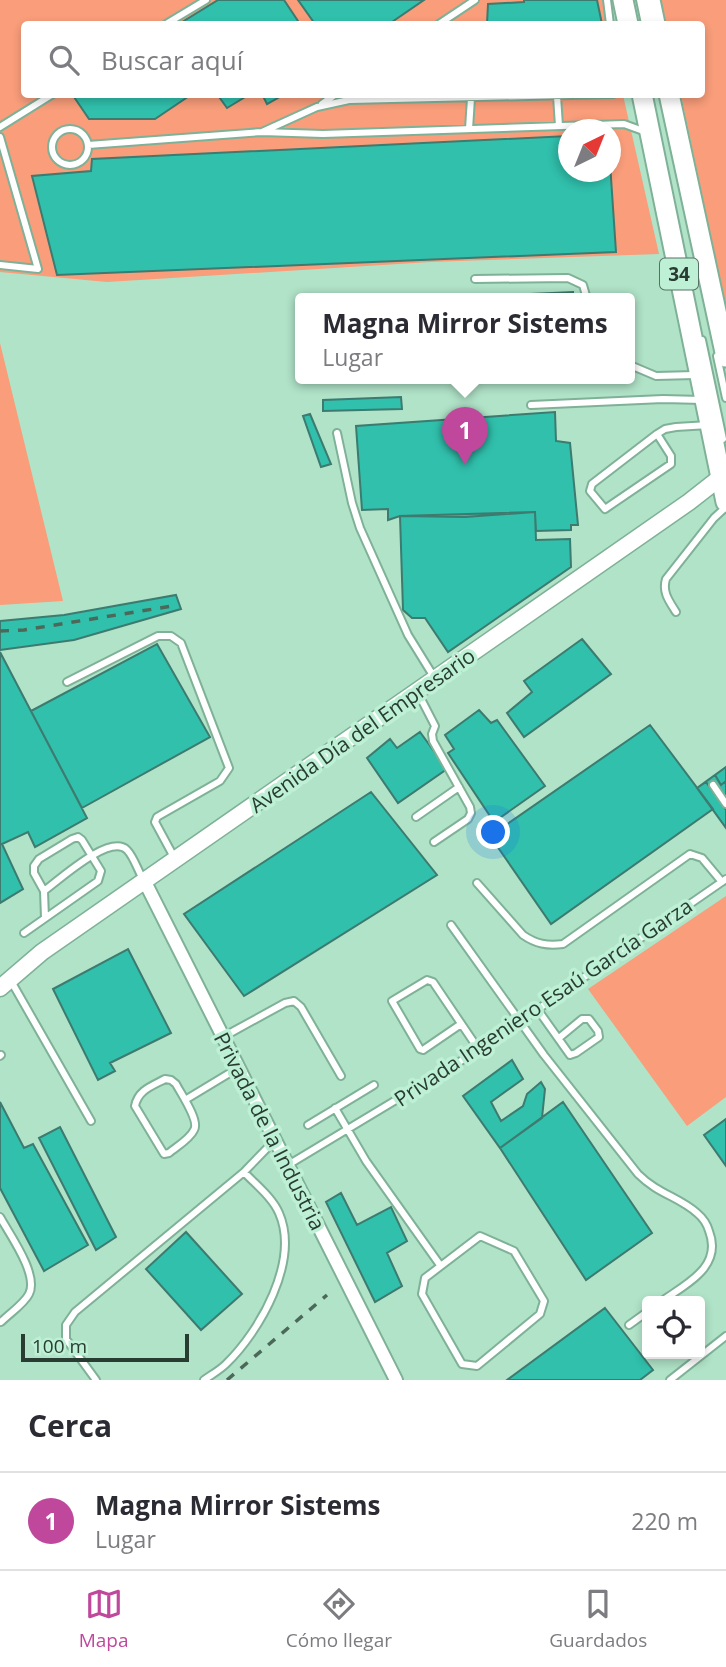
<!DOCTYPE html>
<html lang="es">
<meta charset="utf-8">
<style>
body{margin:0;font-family:"Open Sans",sans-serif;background:#f2f2f3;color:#2b2b33}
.controls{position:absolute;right:21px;bottom:21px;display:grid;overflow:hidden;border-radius:7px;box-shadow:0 4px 10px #0003}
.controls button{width:63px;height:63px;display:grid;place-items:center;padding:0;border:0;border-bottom:2px solid #e1e1e2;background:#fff;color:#2b2b33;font:35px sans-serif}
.compass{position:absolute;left:558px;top:119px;width:63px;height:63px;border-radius:50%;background:#fff;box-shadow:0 4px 10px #0003;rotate:43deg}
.scale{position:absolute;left:21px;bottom:18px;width:168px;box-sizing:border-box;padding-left:7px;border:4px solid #283c32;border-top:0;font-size:19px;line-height:24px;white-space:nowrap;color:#283c32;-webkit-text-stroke:5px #bdf0d5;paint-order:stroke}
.you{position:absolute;left:494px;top:833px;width:24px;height:24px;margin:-18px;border:5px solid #fff;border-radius:50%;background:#1a73e8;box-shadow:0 0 0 10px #1a73e833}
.badge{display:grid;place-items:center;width:46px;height:46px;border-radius:50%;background:#c0489c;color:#fff;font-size:23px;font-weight:700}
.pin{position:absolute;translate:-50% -58px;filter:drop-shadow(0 2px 4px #0008)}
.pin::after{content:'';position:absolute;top:37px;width:24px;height:21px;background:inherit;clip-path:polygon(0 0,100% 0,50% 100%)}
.popup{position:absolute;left:295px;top:293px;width:340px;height:91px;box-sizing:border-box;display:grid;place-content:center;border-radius:7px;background:#fff;filter:drop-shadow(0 2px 5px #0005);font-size:23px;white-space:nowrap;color:#7c7c81}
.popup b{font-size:26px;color:#2b2b33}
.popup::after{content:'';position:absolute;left:50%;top:100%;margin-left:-14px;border:14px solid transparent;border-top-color:#fff}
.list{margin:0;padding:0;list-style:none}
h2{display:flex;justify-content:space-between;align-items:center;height:91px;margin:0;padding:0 28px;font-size:30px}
h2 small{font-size:23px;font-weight:400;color:#7c7c81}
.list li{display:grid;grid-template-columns:46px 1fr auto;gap:21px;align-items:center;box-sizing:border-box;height:98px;padding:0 28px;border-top:2px solid #e1e1e2}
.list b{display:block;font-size:26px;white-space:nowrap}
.list p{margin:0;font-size:23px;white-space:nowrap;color:#7c7c81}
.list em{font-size:23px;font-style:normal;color:#7c7c81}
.icon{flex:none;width:38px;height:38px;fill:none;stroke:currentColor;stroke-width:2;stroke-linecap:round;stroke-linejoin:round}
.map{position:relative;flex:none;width:726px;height:1380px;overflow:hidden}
.search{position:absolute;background:#fff;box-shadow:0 4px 10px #0003;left:21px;right:21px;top:21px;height:77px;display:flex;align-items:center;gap:18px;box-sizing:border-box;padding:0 24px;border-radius:7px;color:#7c7c81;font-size:26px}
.sheet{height:189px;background:#fff}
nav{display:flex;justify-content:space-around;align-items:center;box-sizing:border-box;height:98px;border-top:2px solid #e1e1e2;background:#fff;font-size:19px;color:#7c7c81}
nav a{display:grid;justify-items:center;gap:4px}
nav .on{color:#c0489c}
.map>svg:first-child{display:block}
</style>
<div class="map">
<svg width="726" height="1380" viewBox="0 0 726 1380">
<rect width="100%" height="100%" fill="#b0e3c8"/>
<path fill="#f99d7a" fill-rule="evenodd" d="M0,0H603L607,24H24V94L623,95L659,254L430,262L107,282L0,272ZM568,130H610V172H568Z
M660,0H726V307L681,95L702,94V24H666Z
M0,343L63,601L0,605Z
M726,896V1097L687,1126L588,989Z"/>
<path fill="#30c0ac" stroke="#3d7a6f" stroke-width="2" d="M218,0H284L300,24H179Z
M298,0H424L389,24H315Z
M524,0H597L602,24H487L488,4L524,2Z
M72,94H192L155,119H89Z
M217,94H250L227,108Z
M262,94H282L283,95L267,104Z
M568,136V172H610V163L616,252L57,275L32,176L91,171L92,159Z
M573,292V299H439V298Z
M401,397L402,409L323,411V400Z
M555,412L556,441L570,443L578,525H571V530L536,531L535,512L465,517L400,516L388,520V509L362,510L356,426Z
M310,414L331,464L321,467L303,416Z
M535,512L536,540L570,539L571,567L448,652L425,618H412L403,610L400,516Z
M176,595L181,609L74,640L0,650V621L64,615Z
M582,639L611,674L524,737L507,713L532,692L524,681Z
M157,644L210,737L82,808L31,711Z
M0,652L87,818L35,847L28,832L2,844L23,889L0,903Z
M479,710L491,723L497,720L545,786L494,822L448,753L454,749L445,735Z
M650,725L713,809L551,924L490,836Z
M420,732L447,769L398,803L367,758L390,739L397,748Z
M726,767V828L697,788Z
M726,767V781L721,785L715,775Z
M706,782L726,810V828L697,788Z
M371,792L437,875L244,996L184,914Z
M128,949L171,1033L110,1063L115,1071L98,1080L53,989Z
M512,1060L523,1079L491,1102L501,1121L523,1106L527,1094L541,1082L545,1089L542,1118L500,1148L463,1096Z
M0,1102L24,1148L33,1144L88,1245L44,1271L0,1188Z
M563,1102L652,1233L586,1280L500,1148Z
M726,1119V1166L704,1135Z
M60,1127L116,1237L96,1250L39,1138Z
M341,1193L357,1225L391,1207L407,1241L387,1253L402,1286L375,1302L326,1202Z
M186,1232L242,1294L201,1330L146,1269Z
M605,1308L653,1370L640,1380H507Z"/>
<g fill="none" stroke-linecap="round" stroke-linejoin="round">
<defs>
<path id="service" d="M607,0L610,24
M640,0L645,24
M166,24L206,0
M439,24L475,0
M613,94L349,100L317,107L262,132L323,134L624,124L646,132
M557,96L559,126
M322,104L336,94
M0,127L53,94
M52 147a18 18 0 1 1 36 0a18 18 0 1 1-36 0Z
M469,129L471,98
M0,137L38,269L0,265
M88,145L262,132
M475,279L568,278L583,285L587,299
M702,340L723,439
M717,356L726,398
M630,365L656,376L695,375
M531,405L663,399L702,400
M337,433L352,503L360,528L408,635L434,677
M657,434L671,456V464L605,509L590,491L592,484L657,434L665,429L676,427L709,425
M676,612C669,601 662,592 666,579L714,518L726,507
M67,682L158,636H171L181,643L229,768L220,781L157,817L155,822L175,859
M418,693L435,726L432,734L433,741L470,807L471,813L468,819L434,842
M713,785L726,804
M416,817L459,787
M477,883L523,935C536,944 547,946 563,944L690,854L702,858L722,882
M45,918L44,891C59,880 110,833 127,850C134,857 138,871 143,879
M451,925L544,1055L638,1174C658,1194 679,1197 697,1213C703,1218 707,1224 709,1231C723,1267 686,1284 662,1301
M24,933L98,881L101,871L82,840L78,837L72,839L39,859L34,866V873L44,891
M11,981L91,1121
M538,1010L570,1055L576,1053L599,1037L598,1031L589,1019H582L559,1038
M461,1024L423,1050L420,1049L392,1001L427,980L433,982L479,1050
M223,1037L285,1003L294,1001L301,1007L341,1076
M0,1056L1,1055
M165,1079L171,1080L176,1084C181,1094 200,1121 194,1130C190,1139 176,1147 169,1153L164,1154L135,1106C138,1090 152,1086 165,1079Z
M185,1100L238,1068
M335,1108L366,1161L440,1265
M308,1125L374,1085
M288,1165L479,1050L726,879
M0,1217C10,1235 39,1275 29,1294C24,1304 10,1313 1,1322
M480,1236L514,1251L544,1301L540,1314L477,1366L462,1364L422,1294L425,1278Z
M629,1325L647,1312
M96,1380L66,1339V1325L75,1312L244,1172L275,1140
M204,1380C211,1375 220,1370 226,1364C260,1331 300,1261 279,1213C272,1197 256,1185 244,1172
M670,1380L726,1336"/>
<path id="minor" d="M145,882L396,1380"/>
<path id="tertiary" d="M0,988L42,952L689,502L726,473"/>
<path id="primary" d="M623,0L628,24
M650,0L655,24
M642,94L726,502
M669,94L726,357"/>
</defs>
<use href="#service" stroke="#7fb197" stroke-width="10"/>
<use href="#minor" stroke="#7fb197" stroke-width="16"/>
<use href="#tertiary" stroke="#7fb197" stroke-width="19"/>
<use href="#primary" stroke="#7fb197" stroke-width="23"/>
<use href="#service" stroke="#fff" stroke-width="6"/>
<use href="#minor" stroke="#fff" stroke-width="12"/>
<use href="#tertiary" stroke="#fff" stroke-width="16"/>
<use href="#primary" stroke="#fff" stroke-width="19"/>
<path stroke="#4c6859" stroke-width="3.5" stroke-dasharray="9 9" stroke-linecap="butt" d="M0,631L24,630L172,606
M227,1380L327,1295"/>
</g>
<g text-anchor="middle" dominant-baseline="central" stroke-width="7" stroke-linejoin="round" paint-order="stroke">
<rect fill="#bdf0d5" stroke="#557263" stroke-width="2" x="660" y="258.5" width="38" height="31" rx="5"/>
<g font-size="19" font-weight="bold" fill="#283c32">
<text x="679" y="274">34</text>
</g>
<g font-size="21" fill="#283c32" stroke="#bdf0d5">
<text transform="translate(362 730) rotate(-35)">Avenida Día del Empresario</text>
<text transform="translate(543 1002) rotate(-34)">Privada Ingeniero Esaú García Garza</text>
<text transform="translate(270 1131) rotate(63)">Privada de la Industria</text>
</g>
</g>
</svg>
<div class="controls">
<button><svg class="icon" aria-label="locate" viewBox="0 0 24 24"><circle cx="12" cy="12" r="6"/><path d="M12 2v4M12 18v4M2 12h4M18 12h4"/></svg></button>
</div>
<svg class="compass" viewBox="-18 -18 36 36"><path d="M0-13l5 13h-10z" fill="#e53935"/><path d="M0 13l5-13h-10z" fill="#7c7c81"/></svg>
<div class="scale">100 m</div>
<div class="you"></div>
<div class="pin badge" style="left:465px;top:465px">1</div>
<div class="popup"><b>Magna Mirror Sistems</b>Lugar</div>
<div class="search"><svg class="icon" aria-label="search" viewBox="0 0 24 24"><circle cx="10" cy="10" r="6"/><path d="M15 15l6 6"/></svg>Buscar aquí</div>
</div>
<section class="sheet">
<h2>Cerca<small></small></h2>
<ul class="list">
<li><span class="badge">1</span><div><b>Magna Mirror Sistems</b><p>Lugar</p></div><em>220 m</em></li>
</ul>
</section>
<nav>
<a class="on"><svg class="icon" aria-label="map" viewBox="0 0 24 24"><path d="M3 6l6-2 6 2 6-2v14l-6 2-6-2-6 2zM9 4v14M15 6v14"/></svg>Mapa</a>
<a><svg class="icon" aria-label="directions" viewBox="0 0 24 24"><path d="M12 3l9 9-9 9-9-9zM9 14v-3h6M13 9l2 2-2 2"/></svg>Cómo llegar</a>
<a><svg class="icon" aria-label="saved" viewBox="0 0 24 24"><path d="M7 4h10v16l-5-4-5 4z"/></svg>Guardados</a>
</nav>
